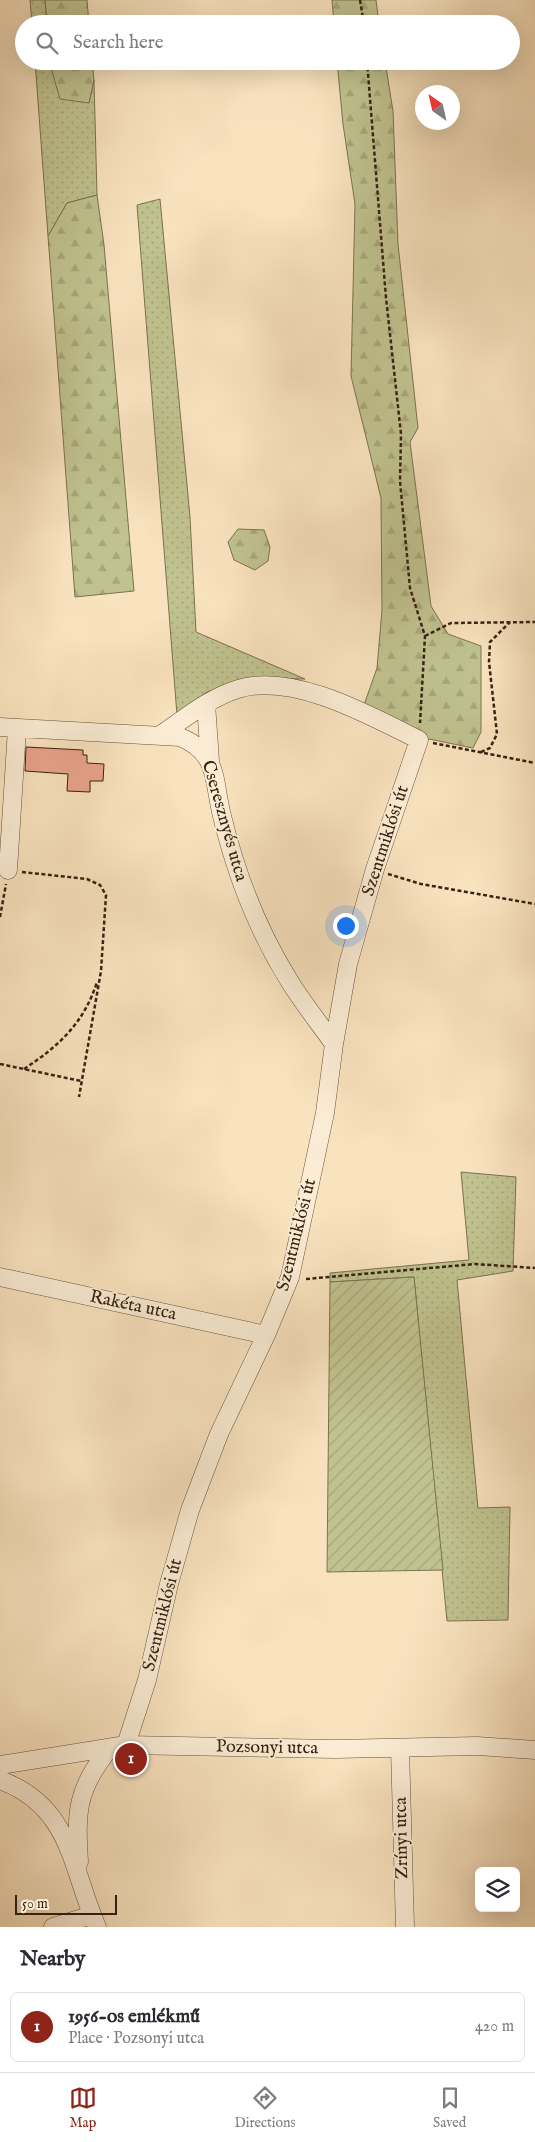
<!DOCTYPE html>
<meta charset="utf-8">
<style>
body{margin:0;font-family:"IM FELL English",serif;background:#f7f7f7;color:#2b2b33}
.controls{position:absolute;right:15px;bottom:15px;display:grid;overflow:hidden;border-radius:8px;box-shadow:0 5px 20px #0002}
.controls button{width:45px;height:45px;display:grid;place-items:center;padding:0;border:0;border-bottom:1px solid #e1e1e2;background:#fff;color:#2b2b33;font:25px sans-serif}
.compass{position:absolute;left:415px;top:85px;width:45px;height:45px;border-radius:50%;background:#fff;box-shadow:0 5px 20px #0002;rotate:326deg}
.scale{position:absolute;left:15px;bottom:12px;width:102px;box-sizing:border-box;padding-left:5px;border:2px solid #372111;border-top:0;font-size:14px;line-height:18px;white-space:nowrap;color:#372111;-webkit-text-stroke:4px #fbedd5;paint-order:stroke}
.you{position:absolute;left:345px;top:925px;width:18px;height:18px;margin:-12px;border:4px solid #fff;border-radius:50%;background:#1a73e8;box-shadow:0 0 0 8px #1a73e833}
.badge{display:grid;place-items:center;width:32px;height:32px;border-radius:50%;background:#8f2418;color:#fff;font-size:16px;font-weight:700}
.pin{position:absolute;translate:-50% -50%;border:2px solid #fff;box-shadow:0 1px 5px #0006}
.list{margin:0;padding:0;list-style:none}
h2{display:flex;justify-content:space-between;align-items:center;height:65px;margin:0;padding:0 20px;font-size:21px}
h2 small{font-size:16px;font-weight:400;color:#7c7c81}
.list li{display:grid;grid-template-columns:32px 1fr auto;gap:15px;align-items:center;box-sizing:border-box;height:70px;margin:0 10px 10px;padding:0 10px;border:1px solid #e1e1e2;border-radius:8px}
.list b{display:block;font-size:19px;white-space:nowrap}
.list p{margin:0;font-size:16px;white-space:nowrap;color:#7c7c81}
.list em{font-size:16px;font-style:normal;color:#7c7c81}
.icon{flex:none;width:28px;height:28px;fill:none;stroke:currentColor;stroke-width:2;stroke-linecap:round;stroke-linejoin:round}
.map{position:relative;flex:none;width:535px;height:1927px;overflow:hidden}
.search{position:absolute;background:#fff;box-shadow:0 5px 20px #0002;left:15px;right:15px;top:15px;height:55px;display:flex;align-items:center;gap:12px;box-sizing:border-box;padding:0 18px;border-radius:28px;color:#7c7c81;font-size:19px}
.sheet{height:145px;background:#fff}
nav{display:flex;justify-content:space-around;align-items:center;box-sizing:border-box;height:70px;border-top:1px solid #e1e1e2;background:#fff;font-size:14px;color:#7c7c81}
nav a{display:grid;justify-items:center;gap:2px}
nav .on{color:#8f2418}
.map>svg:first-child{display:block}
</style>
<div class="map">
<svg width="535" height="1927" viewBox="0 0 535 1927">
<defs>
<pattern id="grass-dots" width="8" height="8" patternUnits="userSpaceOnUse" patternTransform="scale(1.25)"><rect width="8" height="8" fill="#c0c390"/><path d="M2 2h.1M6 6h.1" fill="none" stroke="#a6a77b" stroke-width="1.8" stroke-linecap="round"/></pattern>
<pattern id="forest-firs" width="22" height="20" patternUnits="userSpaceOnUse" patternTransform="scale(1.25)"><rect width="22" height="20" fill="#c0c390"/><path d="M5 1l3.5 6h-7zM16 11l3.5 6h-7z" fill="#a6a77b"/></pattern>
<pattern id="garden-furrows" width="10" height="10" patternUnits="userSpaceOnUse" patternTransform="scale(1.25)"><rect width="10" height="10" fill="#c0c390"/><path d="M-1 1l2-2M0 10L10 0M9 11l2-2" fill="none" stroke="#a6a77b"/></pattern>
</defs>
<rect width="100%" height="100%" fill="#f9e3bf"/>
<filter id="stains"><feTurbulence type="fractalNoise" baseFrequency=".004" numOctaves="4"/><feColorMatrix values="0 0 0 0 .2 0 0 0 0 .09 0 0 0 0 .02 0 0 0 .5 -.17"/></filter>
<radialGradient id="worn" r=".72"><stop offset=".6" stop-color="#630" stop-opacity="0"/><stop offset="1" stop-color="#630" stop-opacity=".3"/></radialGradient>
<path fill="url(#grass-dots)" stroke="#7c7250" d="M30,0H45L47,24H32Z
M35,61H49L50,65L89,103L94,80L97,195L67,203L48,236Z
M160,199L190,517L196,632L305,679L251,678L207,692L177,715L137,205Z
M461,1172L516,1177L513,1271L457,1280L478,1508L510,1507L508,1620L447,1621L414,1277L330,1282V1273L469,1260Z"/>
<path fill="url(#forest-firs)" stroke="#7c7250" d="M45,0H87L89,24H47Z
M332,0H376L379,24H334Z
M49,61H92L94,80L89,103L60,99Z
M337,61H385L393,111L398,244L418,428L410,442L431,606L448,634L481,646V732L473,748L424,738L364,705L377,668L382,610L381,498L351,376L355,204L343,124Z
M97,195L104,245L134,591L75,597L48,236L67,203Z
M238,529L264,530L270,547L268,561L255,570L234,560L228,542Z"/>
<path fill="#c0c390" stroke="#7c7250" d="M141,1753L143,1768L123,1771L122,1755Z"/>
<path fill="url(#garden-furrows)" stroke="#7c7250" d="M414,1277L443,1570L327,1572L330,1282Z"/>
<path fill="#eaa48b" stroke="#372111" d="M26,747L83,750V755H87V763L104,764L103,781H90V792L67,791L68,774L25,771Z"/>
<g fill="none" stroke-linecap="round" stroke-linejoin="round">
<defs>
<path id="minor" d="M206,704L210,761
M0,727L180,737C219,753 213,780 222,816C236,874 258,931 290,982C303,1003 319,1023 334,1044
M8,870L17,729
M0,1277L266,1335
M126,1745L147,1680L169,1584L190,1510L219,1434L266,1335L290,1277L325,1113L334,1044L348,964L375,869L419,740C371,716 293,672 238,689C209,698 184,719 159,736
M400,1748L405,1927
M0,1765L126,1745L335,1749L477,1746L535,1750
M0,1780C71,1806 71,1867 97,1927
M79,1862C76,1812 76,1790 109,1749
M53,1927L92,1915"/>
</defs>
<use href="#minor" stroke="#68523c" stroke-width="19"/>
<path stroke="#372111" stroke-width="2.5" stroke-dasharray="4 2.5" stroke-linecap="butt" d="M360,0L364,24
M367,61L386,298L401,434L400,481L410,588L425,636L420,723
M425,636L451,623L535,622
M433,743L535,763
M481,752L490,748L497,734L489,662L490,642L510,622
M22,872L87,879L100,885L106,895L101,971L79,1097
M388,874L421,884L535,904
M0,917L6,884
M0,1064L81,1081
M24,1069C59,1046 84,1023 97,982
M306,1279L475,1264L535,1268"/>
<use href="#minor" stroke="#fbedd5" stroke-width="18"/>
</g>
<g text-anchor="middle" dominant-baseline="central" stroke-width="4" stroke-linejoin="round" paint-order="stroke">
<g font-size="18" fill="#372111" stroke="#fbedd5">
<text transform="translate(224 821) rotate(74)">Cseresznyés utca</text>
<text transform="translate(386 841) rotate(-72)">Szentmiklósi út</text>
<text transform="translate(297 1235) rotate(-76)">Szentmiklósi út</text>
<text transform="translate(133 1306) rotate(12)">Rakéta utca</text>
<text transform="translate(163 1615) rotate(-76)">Szentmiklósi út</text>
<text transform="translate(267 1748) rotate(1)">Pozsonyi utca</text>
<text transform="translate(402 1838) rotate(-91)">Zrínyi utca</text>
</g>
</g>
<rect width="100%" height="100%" filter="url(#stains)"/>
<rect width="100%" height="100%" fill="url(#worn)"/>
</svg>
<div class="controls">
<button><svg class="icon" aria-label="layers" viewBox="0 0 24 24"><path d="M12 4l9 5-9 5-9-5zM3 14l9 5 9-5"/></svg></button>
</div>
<svg class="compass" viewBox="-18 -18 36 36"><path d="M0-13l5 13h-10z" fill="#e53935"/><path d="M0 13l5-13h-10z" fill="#7c7c81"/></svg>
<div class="scale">50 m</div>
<div class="you"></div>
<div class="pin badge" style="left:131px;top:1759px">1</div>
<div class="search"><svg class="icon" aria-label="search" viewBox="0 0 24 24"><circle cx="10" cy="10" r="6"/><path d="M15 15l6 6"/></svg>Search here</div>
</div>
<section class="sheet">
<h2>Nearby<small></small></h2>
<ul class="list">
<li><span class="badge">1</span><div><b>1956-os emlékmű</b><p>Place · Pozsonyi utca</p></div><em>420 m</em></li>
</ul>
</section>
<nav>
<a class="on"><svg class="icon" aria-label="map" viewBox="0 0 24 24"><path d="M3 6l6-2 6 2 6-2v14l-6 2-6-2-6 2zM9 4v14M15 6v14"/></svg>Map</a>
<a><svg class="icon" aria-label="directions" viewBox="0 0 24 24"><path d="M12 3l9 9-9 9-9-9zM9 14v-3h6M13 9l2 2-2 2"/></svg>Directions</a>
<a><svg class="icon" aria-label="saved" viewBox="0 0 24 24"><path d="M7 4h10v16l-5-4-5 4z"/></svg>Saved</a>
</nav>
